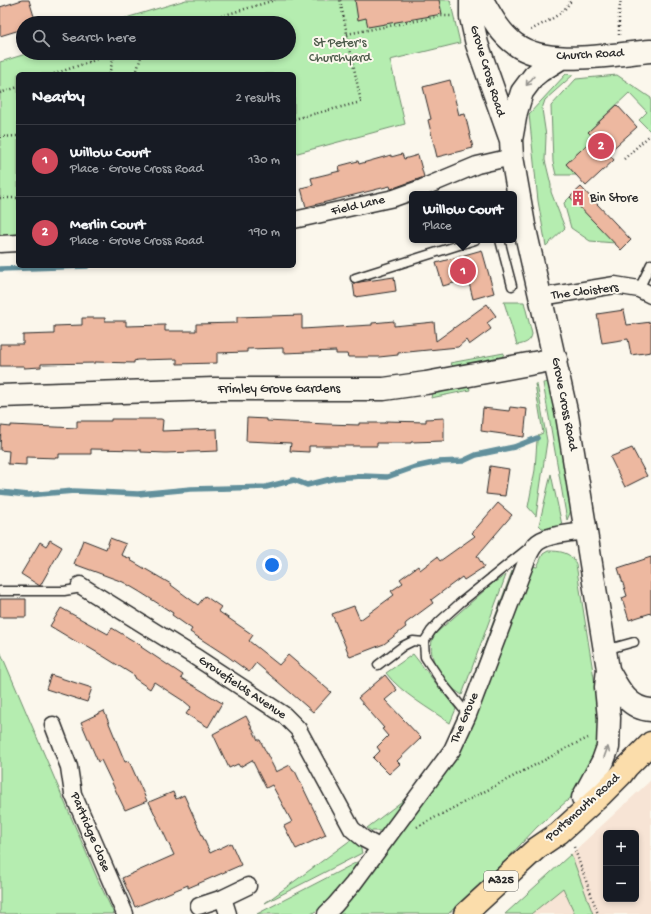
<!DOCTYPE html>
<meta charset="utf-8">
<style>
body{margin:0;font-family:"Gochi Hand",sans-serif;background:#242831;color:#f1f3f6}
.controls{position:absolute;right:12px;bottom:12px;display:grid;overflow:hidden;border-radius:6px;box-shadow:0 2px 6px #0003}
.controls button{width:36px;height:36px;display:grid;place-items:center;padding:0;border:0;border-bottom:1px solid #363941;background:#171b24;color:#f1f3f6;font:20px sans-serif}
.you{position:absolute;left:272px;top:565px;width:14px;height:14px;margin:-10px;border:3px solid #fff;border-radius:50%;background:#1a73e8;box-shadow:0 0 0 6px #1a73e833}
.badge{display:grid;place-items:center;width:26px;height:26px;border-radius:50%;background:#d1495b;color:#fff;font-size:13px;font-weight:700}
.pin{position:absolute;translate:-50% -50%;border:2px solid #fff;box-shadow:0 1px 4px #0006}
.popup{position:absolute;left:409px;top:191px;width:108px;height:52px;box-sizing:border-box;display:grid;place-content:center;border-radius:6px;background:#171b24;filter:drop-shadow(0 1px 3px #0005);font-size:13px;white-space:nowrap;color:#9ea1a6}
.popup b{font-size:15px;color:#f1f3f6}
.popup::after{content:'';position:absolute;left:50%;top:100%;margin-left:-8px;border:8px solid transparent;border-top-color:#171b24}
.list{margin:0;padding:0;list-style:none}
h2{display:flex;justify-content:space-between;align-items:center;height:52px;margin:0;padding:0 16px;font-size:17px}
h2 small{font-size:13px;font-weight:400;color:#9ea1a6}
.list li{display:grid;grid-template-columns:26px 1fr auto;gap:12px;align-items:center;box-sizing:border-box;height:72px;padding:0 16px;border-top:1px solid #363941}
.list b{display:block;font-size:15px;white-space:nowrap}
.list p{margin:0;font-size:13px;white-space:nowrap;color:#9ea1a6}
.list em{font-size:13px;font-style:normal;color:#9ea1a6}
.icon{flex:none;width:22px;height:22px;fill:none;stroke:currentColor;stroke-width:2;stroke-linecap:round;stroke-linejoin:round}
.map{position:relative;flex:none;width:651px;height:914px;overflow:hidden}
.search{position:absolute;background:#171b24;box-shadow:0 2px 6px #0003;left:16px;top:16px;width:280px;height:44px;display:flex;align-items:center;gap:10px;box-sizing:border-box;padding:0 14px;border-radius:22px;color:#9ea1a6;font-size:15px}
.panel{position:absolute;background:#171b24;box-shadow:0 2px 6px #0003;left:16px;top:72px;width:280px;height:196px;border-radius:6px}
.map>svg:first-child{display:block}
</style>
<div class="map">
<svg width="651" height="914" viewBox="0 0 651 914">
<rect width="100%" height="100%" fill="#fbf7ec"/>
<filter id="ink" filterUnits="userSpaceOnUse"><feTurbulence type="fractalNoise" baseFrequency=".025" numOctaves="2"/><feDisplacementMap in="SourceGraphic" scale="8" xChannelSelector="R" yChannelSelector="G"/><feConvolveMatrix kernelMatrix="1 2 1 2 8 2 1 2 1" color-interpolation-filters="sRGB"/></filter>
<g filter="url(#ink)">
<path fill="#f7e4d5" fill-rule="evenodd" d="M651,780V914H506L571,854ZM606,833H636V899H606Z"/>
<path fill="#b5edb0" stroke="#708c6e" d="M186,0H450L460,43L390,60L405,124L294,154V74H18V241H0V62L29,53H289V23H109Z
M566,74L573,75L545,100L542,109L546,136L545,160L551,185V192L565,228L546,246L538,201L529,114Z
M617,75L651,98V132L639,120L647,112L629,93L588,132L594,138L566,164L576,175H556L553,162L551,106L576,79Z
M570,197L615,243L590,241L571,228L564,203Z
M504,302H524L532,334C531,342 524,344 517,345Z
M504,353L502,358L454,367L450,363Z
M550,382L573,506L567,520L543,383Z
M535,384H537L547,441L536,516L528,507L535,470L537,440L539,439L538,435L543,433Z
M469,386L470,390L431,398L432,394Z
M551,474L562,525C557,529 548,529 542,528L539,525Z
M548,551C560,551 571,552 576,564L603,735L583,787L537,827L506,860L448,914H339L349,902L482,698L523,593L533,566L537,567L543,554Z
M517,566L469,698L466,696L512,571Z
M506,575L462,695C458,692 452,689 449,685C437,673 424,648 436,633L493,583Z
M0,651L98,880L114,914H0Z
M413,654L456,709L450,723C430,709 401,693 386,673Z
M410,795L382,831H371L367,828Z
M352,839L360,846L362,853L265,903Z
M571,854L593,914H575L563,888L531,914H505Z
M361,860C347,879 333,903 311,914H257Z"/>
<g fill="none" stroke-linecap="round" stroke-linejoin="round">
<path stroke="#62909c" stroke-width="5.5" d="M0,269L87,266
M0,492L28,495L74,491L138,494L191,489L266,487L294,480L307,485L335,478L362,476L387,477L415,467L438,462L463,461L476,455L514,447L537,438"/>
</g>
<path fill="#edb8a0" stroke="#2b2b2b" d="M22,0H29L36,23H23V29L0,36V7Z
M355,0H439L442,14L368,27L366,18L358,20Z
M450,80L459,115L465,114L473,148L437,157L428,120L431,119L423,87Z
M617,105L637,127L608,153L614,160L586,186L566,164L594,138L588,132Z
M402,154L404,159L418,155L424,177L391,189L390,186L306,207L301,188L313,185L311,178L340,171L339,166L358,161L359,164L391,155V157Z
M581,187L631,240L621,250L570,197Z
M482,250L494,293L473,299L468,279L443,286L436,263Z
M394,277L396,291L355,297L353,283Z
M487,304L496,316L487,323L491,329L469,345L466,340L458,347L398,353V355L379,357H348L347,354H336V351L283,353V348L247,349V352L217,353V363L177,364V359L137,360L134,361V363L95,362V363L41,364V367L24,368V366H0V344H23V335L54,334V326L82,325V318H105V321H126V326L165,325V331H196V324L237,323V317L302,315V329L372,325V323L394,321V326L434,322L436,341Z
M624,310L627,325L651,322V352L631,355L628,339L602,343L597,314Z
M510,407L527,409L524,437L481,431L483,408L509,411Z
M247,418L267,419V421L326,424L359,425V423H386V421L426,422V419L444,418V441L411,442V443H377V446H309V452L290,451L291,443L246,441Z
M111,419H161L163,420L162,431L217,429L218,451L166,453L141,452V450L91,449V454H59V458L26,457V465L8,464L9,451L0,450L1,426L11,427V425L77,428V421H111Z
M632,448L647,476L625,487L610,457Z
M490,466L509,469L505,496L486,494Z
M498,503L512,515L477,556L484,567L464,580L462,577L431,600L433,603L406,623L405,625L406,627L384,644L350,657L332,614L354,606L360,620L394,595L391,591L403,583L400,579L418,566L420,570L437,557L440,561L475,536L472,533Z
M110,538L126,544L121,555L131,559L130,560L171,584V585L198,605L205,596L221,607L218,611L253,635L249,641L279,665L288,655L331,692L313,712L256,663L249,672L227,656L190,632L192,629L172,615L173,613L140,592L123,582L74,564L83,540L106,549Z
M50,540L62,547L40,586L21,574L40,542L46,546Z
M651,557V613L629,620L622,598L627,596L618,568Z
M0,599H26V617H0Z
M61,608L108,634L112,628L142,646L141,647L183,675L181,678L222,703L208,727L186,714L191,707L185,702L154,682L150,689L134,678L135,676L103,656L81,643L80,644L50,626Z
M51,675L92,688L87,702L46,689Z
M385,675L397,690L385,700L421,738L397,761L400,764L389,774L373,758L380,751L377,747L388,736L382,729L384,728L358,698Z
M104,711L125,762L129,761L147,801L125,810L101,760L98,762L81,722Z
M246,716L258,740H260L276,772L290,765L293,771H295L326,835L296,849L284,826L292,822L272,785L266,788L252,760L240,767L238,764L229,768L213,734Z
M173,792L176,799L184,795L210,853L231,843L241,865L188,888V885L135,907L122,878L174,855L149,802Z"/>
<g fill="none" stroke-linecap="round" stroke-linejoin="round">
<defs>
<path id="lane" d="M500,240L512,286
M355,278L475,240
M639,289L651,264
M0,591H64L76,589L80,585
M605,650L634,642
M378,665L403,646L413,641L424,642
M468,715L443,684L425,657L424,642L431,631L440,621L460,603L527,549"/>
<path id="street" d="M294,220L394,198L422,188L477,165L512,157
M0,244L18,243
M541,297L615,285L639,289L651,295
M80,585L194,656L284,715L298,729L352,829L364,839L379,847
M53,725L69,767L73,794L125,914
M223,898L228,914
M199,906L223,898L248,886
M326,914L335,905L353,884L452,750L468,715L526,562C528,557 531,550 535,545C544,534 572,533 586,531"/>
<path id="secondary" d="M471,0V17L477,44L511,140
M482,0C491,16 500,33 515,44C546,68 613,54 651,51
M561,58L540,71L534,76L522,92L516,112L511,140L512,157L524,225L567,415L608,669L606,687L609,718L608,747L603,761L583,798
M0,396L214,389H384L426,383L556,359
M608,670C618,688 628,709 651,710"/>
<path id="primary" d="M465,914L537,848L559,833L602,794L621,775L627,767L651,743"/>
</defs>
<use href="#lane" stroke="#2b2b2b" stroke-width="11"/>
<use href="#street" stroke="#2b2b2b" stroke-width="19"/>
<use href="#secondary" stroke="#2b2b2b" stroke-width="25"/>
<use href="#primary" stroke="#2b2b2b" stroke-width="25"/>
<path stroke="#2b2b2b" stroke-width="2.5" stroke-dasharray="1 3" stroke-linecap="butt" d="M198,23L275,0
M531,30C545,22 564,15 571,0
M347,34L442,16H451
M619,35V11L621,0
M54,74L92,61L111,53
M109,74L115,53
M136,74L142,53
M0,93L18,87
M294,119L361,102L340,0
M0,137L18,136
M624,159L651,134
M0,198H18
M417,827L575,744L588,738
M574,847L598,914"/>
<use href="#lane" stroke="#fbf7ec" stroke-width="8"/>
<use href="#street" stroke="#fbf7ec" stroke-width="16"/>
<use href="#secondary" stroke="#fbf7ec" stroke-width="22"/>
<use href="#primary" stroke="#fbddab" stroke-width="22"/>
</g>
<defs><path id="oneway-shaft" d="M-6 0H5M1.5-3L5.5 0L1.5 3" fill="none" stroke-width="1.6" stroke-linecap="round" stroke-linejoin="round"/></defs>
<g stroke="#93918c">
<use href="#oneway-shaft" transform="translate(530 81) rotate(130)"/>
<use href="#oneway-shaft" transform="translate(606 752) rotate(-70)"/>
</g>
</g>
<defs>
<symbol id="building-bare" viewBox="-9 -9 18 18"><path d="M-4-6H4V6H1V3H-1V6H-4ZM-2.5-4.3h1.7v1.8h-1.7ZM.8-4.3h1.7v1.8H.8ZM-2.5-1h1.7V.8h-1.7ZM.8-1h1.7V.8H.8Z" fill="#d1495b" stroke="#fbf7ec" stroke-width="2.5" paint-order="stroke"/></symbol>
</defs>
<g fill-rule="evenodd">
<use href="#building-bare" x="567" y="187" width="22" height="22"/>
</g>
<g text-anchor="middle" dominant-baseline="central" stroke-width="4" stroke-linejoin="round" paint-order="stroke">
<rect fill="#fbf7ec" stroke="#696865" stroke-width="1" x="484" y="871" width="34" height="20" rx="3"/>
<g font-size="12" font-weight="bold" fill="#2b2b2b">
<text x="501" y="881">A325</text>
</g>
<g font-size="13" fill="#4e5c4c" stroke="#fbf7ec">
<text x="340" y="43">St Peter's<tspan x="340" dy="15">Churchyard</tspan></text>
</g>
<g font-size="13" fill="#2b2b2b" stroke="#fbf7ec">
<text transform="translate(590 55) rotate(-3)">Church Road</text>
<text transform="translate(487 71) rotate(73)">Grove Cross Road</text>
<text transform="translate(358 206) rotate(-13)">Field Lane</text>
<text transform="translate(585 292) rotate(-7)">The Cloisters</text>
<text x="279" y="389">Frimley Grove Gardens</text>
<text transform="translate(564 404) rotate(79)">Grove Cross Road</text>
<text transform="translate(242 688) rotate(34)">Grovefields Avenue</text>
<text transform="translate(465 718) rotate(-67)">The Grove</text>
<text transform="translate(583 808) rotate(-42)">Portsmouth Road</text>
<text transform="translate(90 832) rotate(67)">Partridge Close</text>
</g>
<g font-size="13" fill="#2b2b2b" stroke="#fbf7ec" text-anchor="start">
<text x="590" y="198">Bin Store</text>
</g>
</g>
</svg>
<div class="controls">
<button>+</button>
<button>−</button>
</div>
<div class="you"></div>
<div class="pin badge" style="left:463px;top:271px">1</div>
<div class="popup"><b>Willow Court</b>Place</div>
<div class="pin badge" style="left:601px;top:146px">2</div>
<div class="search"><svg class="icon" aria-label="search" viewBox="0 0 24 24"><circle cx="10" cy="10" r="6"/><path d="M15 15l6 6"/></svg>Search here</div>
<section class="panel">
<h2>Nearby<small>2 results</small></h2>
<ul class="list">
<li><span class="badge">1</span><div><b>Willow Court</b><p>Place · Grove Cross Road</p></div><em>130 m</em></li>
<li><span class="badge">2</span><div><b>Merlin Court</b><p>Place · Grove Cross Road</p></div><em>190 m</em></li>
</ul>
</section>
</div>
